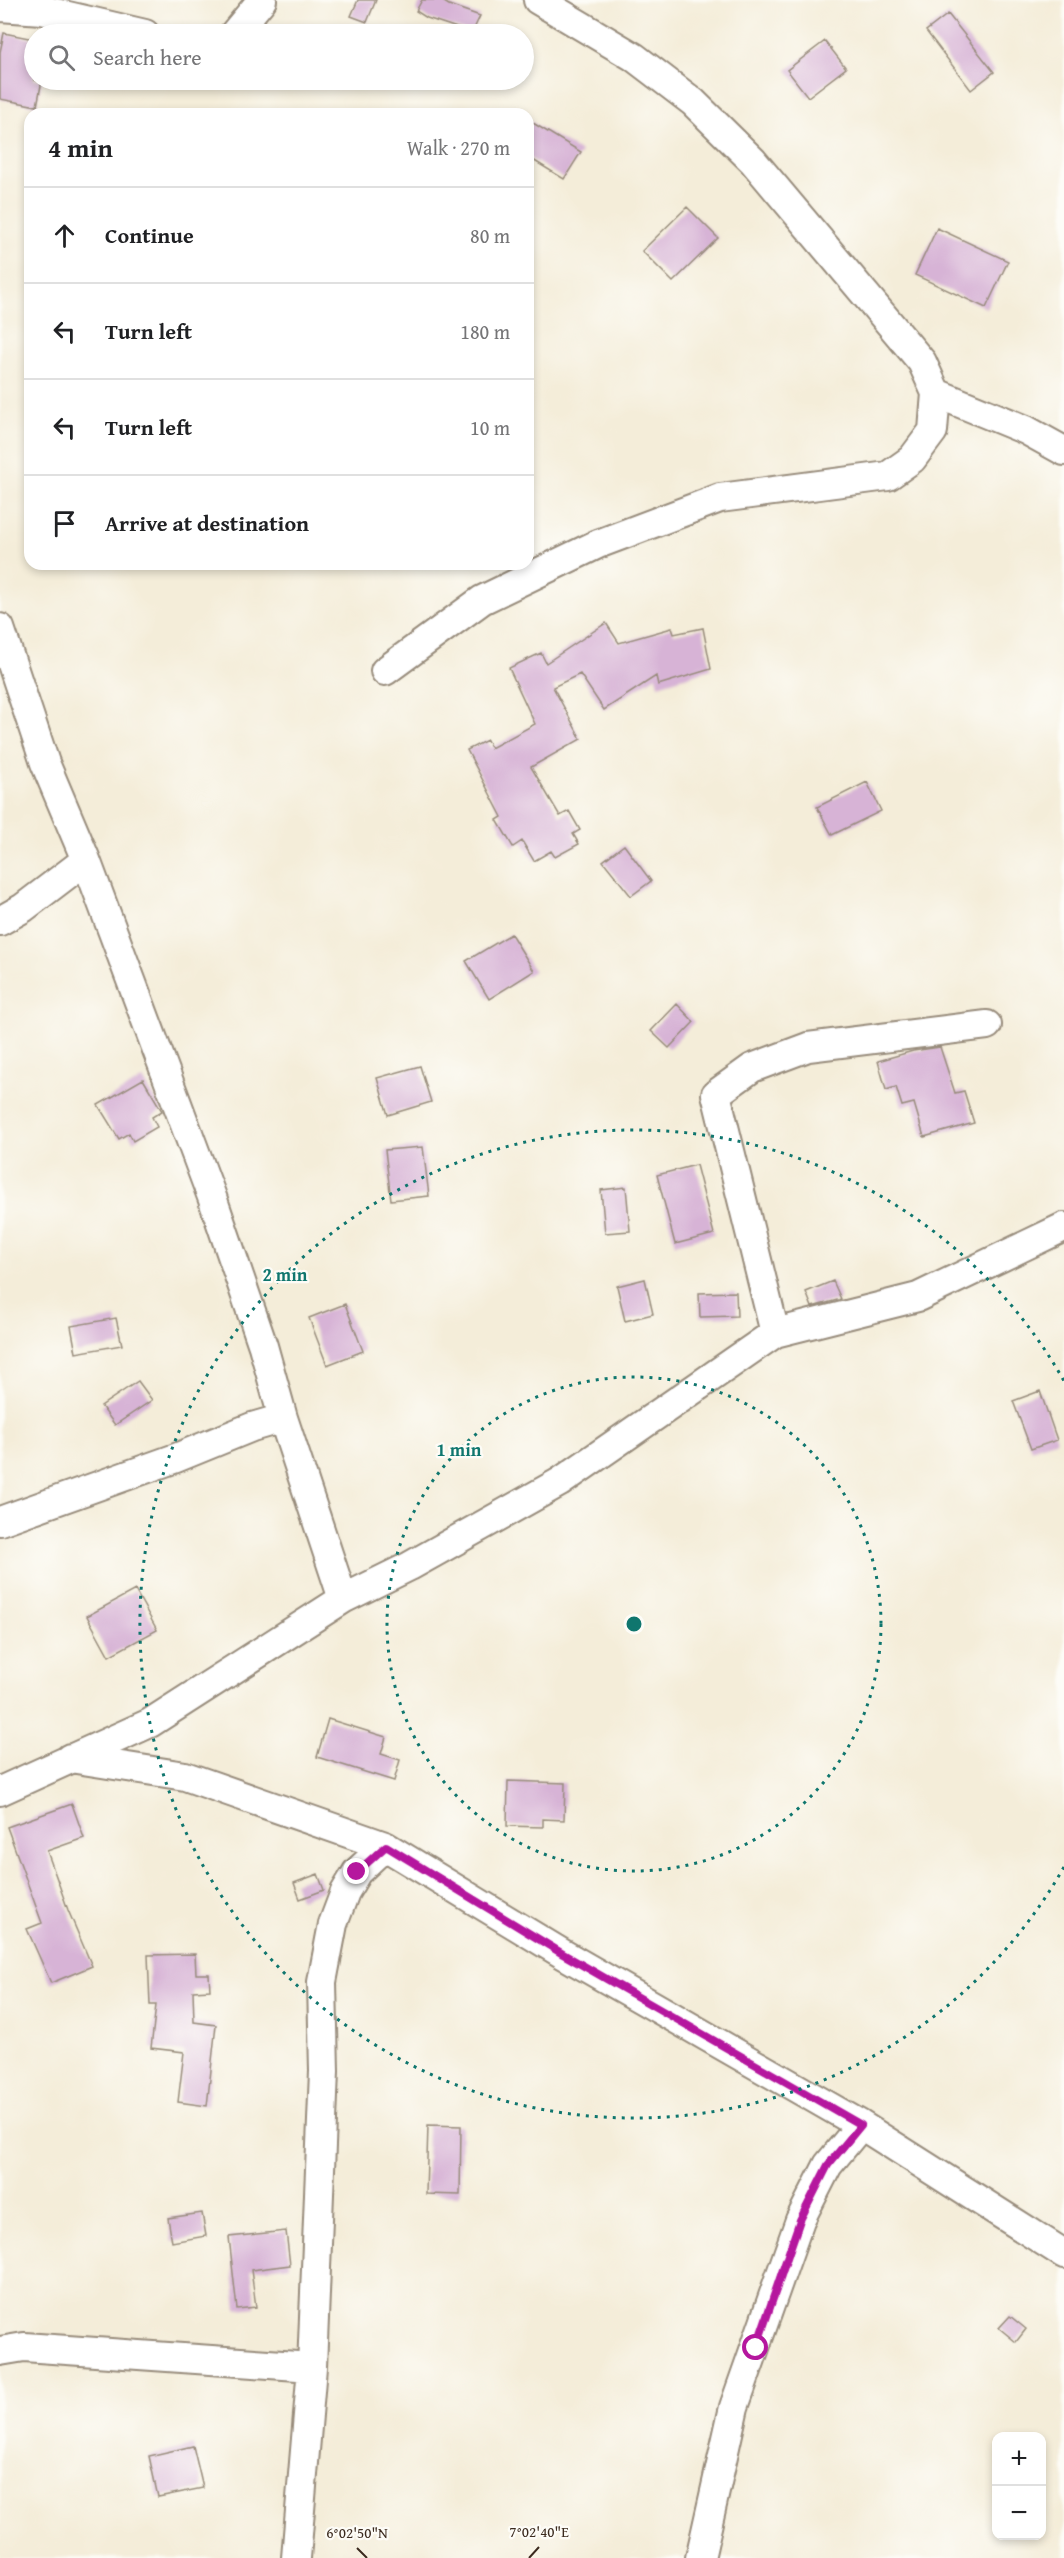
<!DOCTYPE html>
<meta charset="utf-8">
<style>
body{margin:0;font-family:"Gentium Book Plus",serif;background:#f2f2f2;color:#202124}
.controls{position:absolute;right:18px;bottom:18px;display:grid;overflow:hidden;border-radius:12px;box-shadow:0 3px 9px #0003}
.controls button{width:54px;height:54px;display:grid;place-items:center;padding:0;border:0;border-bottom:2px solid #e0e0e0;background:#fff;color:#202124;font:30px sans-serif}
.stop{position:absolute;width:18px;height:18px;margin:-14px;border:4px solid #b5179e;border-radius:50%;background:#fff}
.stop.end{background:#b5179e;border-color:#fff;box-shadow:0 2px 6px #0008}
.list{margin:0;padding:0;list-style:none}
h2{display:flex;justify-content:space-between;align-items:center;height:78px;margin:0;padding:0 24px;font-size:26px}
h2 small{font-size:20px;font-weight:400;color:#757577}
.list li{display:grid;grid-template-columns:39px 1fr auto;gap:18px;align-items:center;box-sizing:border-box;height:96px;padding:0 24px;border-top:2px solid #e0e0e0}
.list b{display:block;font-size:22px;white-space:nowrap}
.list em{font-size:20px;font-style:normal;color:#757577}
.icon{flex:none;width:33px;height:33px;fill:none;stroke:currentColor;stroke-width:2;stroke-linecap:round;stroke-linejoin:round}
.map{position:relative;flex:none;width:1064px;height:2558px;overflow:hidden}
.search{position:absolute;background:#fff;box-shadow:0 3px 9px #0003;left:24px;top:24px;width:510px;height:66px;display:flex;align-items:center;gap:15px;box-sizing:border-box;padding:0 21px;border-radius:33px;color:#757577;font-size:22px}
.panel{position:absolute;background:#fff;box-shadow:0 3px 9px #0003;left:24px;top:108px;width:510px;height:462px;border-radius:18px}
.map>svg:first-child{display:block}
</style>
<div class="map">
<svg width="1064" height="2558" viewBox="0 0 1064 2558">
<rect width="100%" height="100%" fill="#fdfcf7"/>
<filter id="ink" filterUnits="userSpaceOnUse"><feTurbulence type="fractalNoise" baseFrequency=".0167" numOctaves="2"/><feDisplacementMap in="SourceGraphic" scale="12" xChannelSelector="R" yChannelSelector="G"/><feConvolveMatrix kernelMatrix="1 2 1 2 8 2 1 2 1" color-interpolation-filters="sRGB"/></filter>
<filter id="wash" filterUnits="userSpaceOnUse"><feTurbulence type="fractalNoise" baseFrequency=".008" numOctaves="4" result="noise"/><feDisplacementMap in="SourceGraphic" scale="24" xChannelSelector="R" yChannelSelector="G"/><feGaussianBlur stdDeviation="1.35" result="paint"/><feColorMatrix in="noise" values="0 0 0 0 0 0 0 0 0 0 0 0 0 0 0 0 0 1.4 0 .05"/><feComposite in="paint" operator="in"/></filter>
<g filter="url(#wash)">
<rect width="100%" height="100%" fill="#f4edd9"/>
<g id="blocks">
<path fill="#d7b3d6" d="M358,0H376L367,22L351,16Z
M422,0H441L449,5L480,16L472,33L427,18L416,11Z
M948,14L994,72L971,90L926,31Z
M4,33L34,39V80H42L37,106L0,99V52Z
M825,41L846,68L808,97L787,70Z
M528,120L581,152L564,179L528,157Z
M687,207L718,238L673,282L642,251Z
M937,228L1008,261L986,308L915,275Z
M606,623L619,643L672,628L674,634L703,628L711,669L658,685L656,676L604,710L580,674L553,687L581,739L531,767L560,816L569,811L580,830L573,834L579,844L555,857L551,851L534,861L522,841L513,847L497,820L502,817L467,750L487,740L491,748L535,724L509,668L541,653L546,663Z
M867,782L881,811L832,835L817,807Z
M624,845L651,881L631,896L603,861Z
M511,934L534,971L489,999L466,961Z
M677,1004L694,1022L669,1048L651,1031Z
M940,1047L955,1093L964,1091L974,1123L924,1137L914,1103L902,1106L896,1087L886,1090L878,1061L913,1051Z
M420,1066L431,1102L388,1115L377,1078Z
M143,1079L162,1111L152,1117L157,1127L133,1141L129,1133L119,1139L98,1105Z
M423,1147L429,1196L391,1200L385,1150Z
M696,1165L714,1234L675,1244L657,1175Z
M626,1187L630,1231L605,1233L601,1190Z
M645,1279L653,1314L625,1321L617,1286Z
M833,1281L841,1299L812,1307L806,1292Z
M736,1292L737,1316L700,1317L699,1293Z
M345,1304L363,1351L327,1365L309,1318Z
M116,1318L122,1345L76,1353L71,1326Z
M138,1381L152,1400L115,1425L101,1406Z
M1040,1391L1057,1440L1031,1449L1013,1401Z
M135,1590L157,1630L109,1656L87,1616Z
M328,1719L386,1737L381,1754L400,1760L394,1781L317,1757Z
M508,1781L565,1783L564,1820L543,1819V1827L507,1826Z
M72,1804L84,1838L47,1851L68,1910L92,1966L51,1983L27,1929L42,1923L7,1827Z
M318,1874L324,1890L300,1899L294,1883Z
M195,1954L196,1974H209L210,1990L193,1991L194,2022L216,2025L207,2106L178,2102L184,2052L151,2048L156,2005H150L148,1955Z
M428,2125L461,2126L460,2195L426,2194Z
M202,2213L206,2236L172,2242L168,2218Z
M286,2231L290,2265L251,2270L256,2307L237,2309L229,2237Z
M1010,2316L1026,2329L1016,2342L999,2328Z
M193,2446L203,2488L158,2497L149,2456Z"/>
</g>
</g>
<g filter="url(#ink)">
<use href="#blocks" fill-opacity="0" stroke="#988c7c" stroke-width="1.5"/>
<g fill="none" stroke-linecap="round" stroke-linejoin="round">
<defs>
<path id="minor" d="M0,7L42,10L145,34
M234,34L262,0
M936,393L1026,430L1064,451
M0,628L45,763L86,860L212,1197L263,1346L283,1418L343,1599
M385,671L482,600L598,544L720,498L888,476L912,459L933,431L936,393L922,362L753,161L693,102L634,57L538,0
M0,921L23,908L86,860
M775,1333L716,1094L752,1068L808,1047L987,1025
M0,1521L176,1458L252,1427L283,1418
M70,1758L185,1776L385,1846L563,1954L861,2125L1064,2254
M0,1791L150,1723L343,1599L410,1566L560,1482L775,1333L918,1297L1064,1227
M0,2351L24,2347L312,2367
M296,2558L312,2367L324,2071L322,1982L333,1924L345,1892L357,1872L385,1846
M700,2558L734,2407L800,2220L828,2165L861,2125"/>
</defs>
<use href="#minor" stroke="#988c7c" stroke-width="32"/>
<use href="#minor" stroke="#fff" stroke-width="28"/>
</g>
</g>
<g fill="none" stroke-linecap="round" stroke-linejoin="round" filter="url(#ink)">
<path stroke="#b5179e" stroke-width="8" d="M357,1872L386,1846L563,1954L861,2125L828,2165L800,2220L756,2348"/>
</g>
<path fill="none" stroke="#3b2a1e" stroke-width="2" d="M357,2548L367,2558M529,2558L539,2547"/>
<g fill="none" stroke="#0f766e" stroke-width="3" stroke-dasharray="3 6">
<circle cx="634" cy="1624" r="247"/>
<path d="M1064 1867A494 494 0 1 1 1064 1381"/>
</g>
<g font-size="15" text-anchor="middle" fill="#3b2a1e" stroke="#fdfcf7" stroke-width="4.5" stroke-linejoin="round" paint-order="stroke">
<text x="539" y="2537">7°02'40"E</text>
<text x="357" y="2538">6°02'50"N</text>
</g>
<circle cx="634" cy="1624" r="9" fill="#0f766e" stroke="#fdfcf7" stroke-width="3"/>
<g font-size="18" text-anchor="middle" font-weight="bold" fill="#0f766e" stroke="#fdfcf7" stroke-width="4.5" stroke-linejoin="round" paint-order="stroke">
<text x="285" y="1281">2 min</text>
<text x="459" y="1456">1 min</text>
</g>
</svg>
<div class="controls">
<button>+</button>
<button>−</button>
</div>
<div class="stop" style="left:756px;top:2348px"></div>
<div class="stop end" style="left:357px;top:1872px"></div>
<div class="search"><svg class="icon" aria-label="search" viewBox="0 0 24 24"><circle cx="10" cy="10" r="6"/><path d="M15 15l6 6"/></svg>Search here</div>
<section class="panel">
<h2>4 min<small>Walk · 270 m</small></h2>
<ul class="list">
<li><svg class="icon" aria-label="ahead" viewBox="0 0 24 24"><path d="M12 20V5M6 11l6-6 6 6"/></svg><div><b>Continue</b></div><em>80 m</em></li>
<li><svg class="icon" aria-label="left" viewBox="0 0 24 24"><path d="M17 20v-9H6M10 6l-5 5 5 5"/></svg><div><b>Turn left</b></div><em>180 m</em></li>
<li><svg class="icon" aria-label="left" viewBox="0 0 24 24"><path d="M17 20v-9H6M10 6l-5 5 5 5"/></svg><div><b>Turn left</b></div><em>10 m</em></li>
<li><svg class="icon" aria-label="arrive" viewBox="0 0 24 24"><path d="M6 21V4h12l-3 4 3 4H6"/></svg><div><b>Arrive at destination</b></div></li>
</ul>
</section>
</div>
